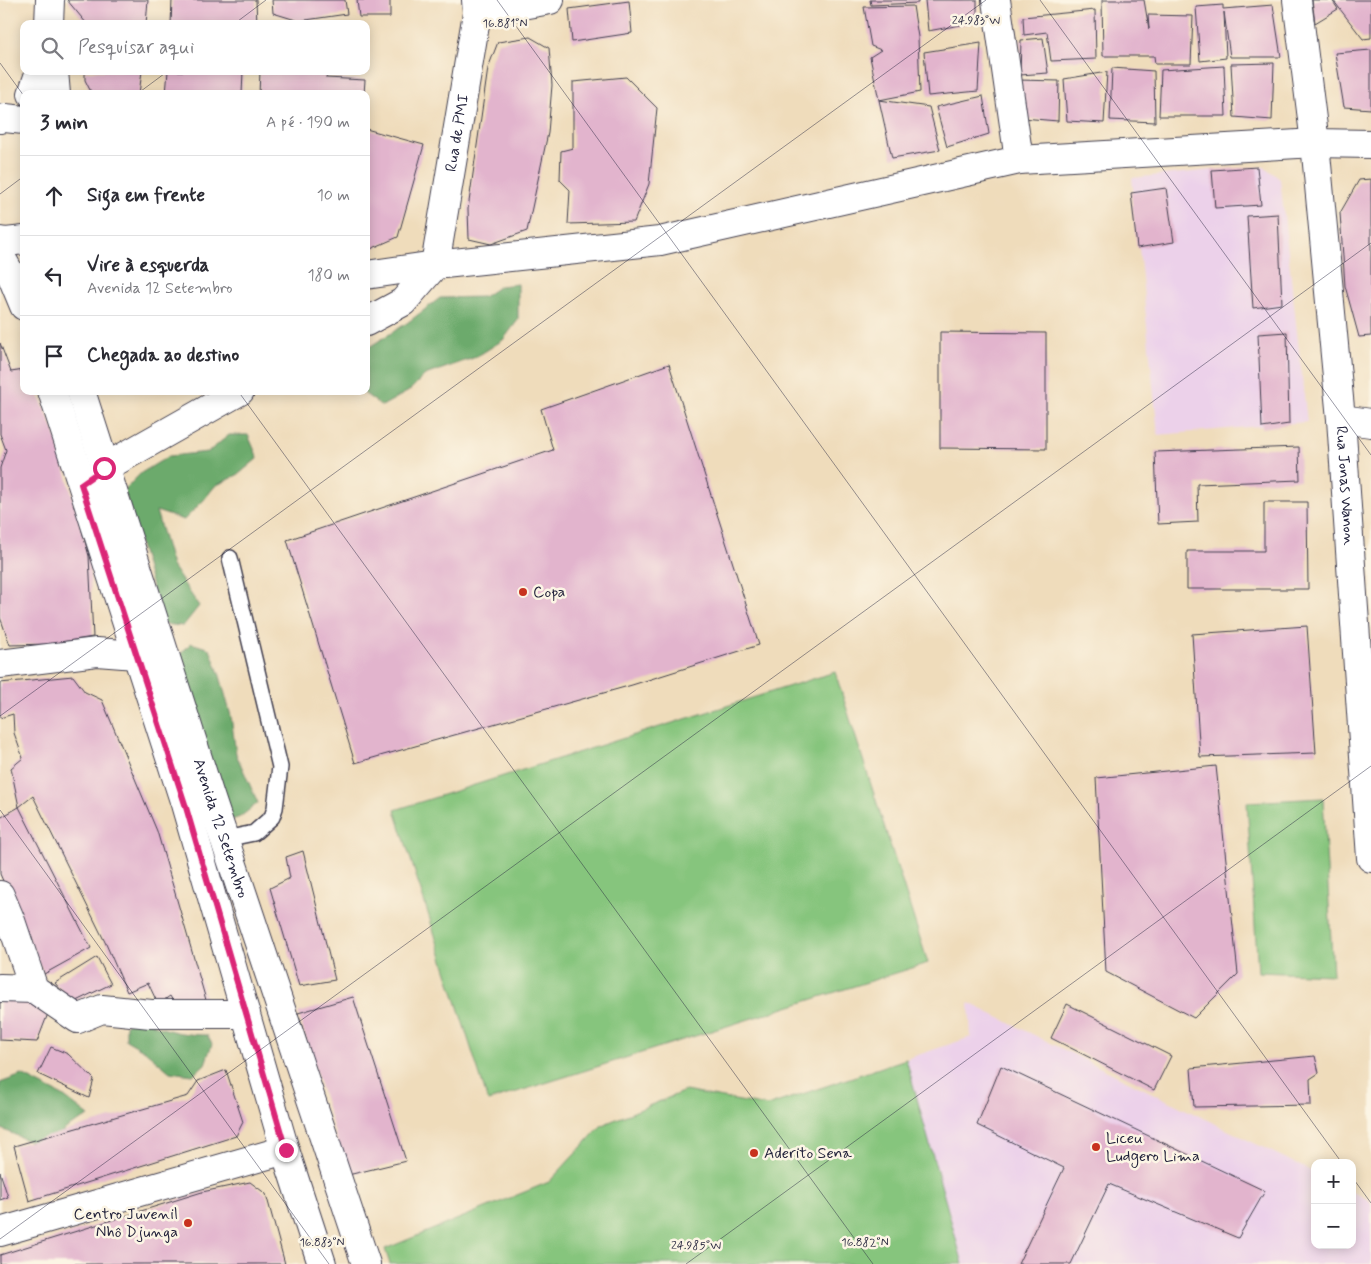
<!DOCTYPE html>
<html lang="pt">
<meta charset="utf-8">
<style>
body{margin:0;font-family:Mynerve,sans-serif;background:#f2f2f3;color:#2b2b33}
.controls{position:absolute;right:15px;bottom:15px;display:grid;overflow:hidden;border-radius:10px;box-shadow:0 2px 12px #0003}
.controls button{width:45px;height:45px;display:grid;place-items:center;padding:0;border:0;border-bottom:1px solid #e1e1e2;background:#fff;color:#2b2b33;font:25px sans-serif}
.stop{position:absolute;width:15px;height:15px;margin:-11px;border:4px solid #db2777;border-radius:50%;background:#fff}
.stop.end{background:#db2777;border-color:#fff;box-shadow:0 1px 5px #0008}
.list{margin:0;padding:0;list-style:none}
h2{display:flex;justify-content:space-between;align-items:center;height:65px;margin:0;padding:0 20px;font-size:21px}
h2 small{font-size:16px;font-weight:400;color:#7c7c81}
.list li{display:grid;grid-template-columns:32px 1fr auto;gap:15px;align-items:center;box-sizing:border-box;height:80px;padding:0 20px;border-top:1px solid #e1e1e2}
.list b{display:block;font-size:19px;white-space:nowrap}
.list p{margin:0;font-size:16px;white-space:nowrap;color:#7c7c81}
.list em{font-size:16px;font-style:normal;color:#7c7c81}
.icon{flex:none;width:28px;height:28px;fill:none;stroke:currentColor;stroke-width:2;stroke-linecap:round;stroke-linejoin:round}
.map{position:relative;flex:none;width:1371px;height:1264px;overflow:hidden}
.search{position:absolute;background:#fff;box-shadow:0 2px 12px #0003;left:20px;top:20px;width:350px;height:55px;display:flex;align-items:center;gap:12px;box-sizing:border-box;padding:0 18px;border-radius:10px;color:#7c7c81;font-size:19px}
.panel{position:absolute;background:#fff;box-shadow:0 2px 12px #0003;left:20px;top:90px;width:350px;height:305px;border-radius:10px}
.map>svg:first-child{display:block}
</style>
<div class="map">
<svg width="1371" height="1264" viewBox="0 0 1371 1264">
<rect width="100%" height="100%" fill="#fcf5e5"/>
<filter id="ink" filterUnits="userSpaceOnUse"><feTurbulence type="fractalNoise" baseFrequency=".02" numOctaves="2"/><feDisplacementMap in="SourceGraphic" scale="10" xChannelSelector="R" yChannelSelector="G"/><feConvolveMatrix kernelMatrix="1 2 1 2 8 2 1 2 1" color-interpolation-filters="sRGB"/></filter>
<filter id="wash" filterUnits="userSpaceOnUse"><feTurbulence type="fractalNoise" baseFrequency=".0096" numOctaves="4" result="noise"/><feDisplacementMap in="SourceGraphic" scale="20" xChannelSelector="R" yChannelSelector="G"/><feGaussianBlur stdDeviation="1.12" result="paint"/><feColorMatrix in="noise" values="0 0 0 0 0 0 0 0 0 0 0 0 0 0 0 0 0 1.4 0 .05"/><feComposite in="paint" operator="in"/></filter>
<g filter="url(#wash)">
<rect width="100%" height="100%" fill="#efdcbb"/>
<path fill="#ecd1ea" d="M1265,167L1280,179L1307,422L1158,435L1132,178L1212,170Z
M969,1003L1315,1173V1245H1352V1192L1369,1200L1371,1205V1264H963L906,1059L971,1037Z"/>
<path fill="#86c57d" stroke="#54745c" d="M835,672L928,963L488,1101L395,810Z
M1323,798L1333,975L1258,972L1247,802Z
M906,1059L963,1264H390L385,1249L549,1182L602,1125L685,1091L767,1106Z"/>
<path fill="#6caa6c" stroke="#476654" d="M518,284V320L503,340L476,357L425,375L409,391L382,406L361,391H366V349L407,323L440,298L483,297L500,286Z
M229,435H248L258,458L239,474L215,486L203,501L184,520L156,511L172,566L199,606L183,626L163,624L124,490L141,473L169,456L208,452Z
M191,643L210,649L220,676L231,716L236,754L258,803L240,817L232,820L215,779L179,656Z
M137,1016C162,1030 179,1035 207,1035L212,1044L205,1064L193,1075L170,1072L145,1051L126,1040V1025Z
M22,1075L63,1096L89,1116L68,1127L44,1148L0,1128V1083Z"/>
<g id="blocks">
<path fill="#e2b4cd" d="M67,0H148L146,24H87Z
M172,0H256L257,24H171Z
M272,0H345L347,14L299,21L273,13Z
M357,0H390V17H359Z
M870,0H918V3L871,5Z
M925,0H977V22L928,31Z
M1102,0H1144L1149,29L1148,15L1193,16L1191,64H1155L1154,56H1103Z
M1312,0H1332L1338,9L1315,23Z
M1333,0H1371V38L1363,39Z
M629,1L632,33L572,42L569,9Z
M1223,5V9L1273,5L1281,57H1230L1224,12L1226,58L1200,61L1196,7Z
M913,6L918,37L920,92L879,100L929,107L940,150L892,158L879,100L870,57L881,50L871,46L864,7Z
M1095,10L1096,59L1051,61L1047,32L1024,35L1023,17Z
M530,37L549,48L552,85L548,133L527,231L491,244L469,239L468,209L488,68L498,42Z
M1043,38L1048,73L1020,75L1021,40Z
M981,43L978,91L928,96L924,52Z
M1371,50V109L1344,107L1335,53Z
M1274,63L1272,120L1234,117L1231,64Z
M1224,66L1226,116H1159L1161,70Z
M1112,68L1154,71L1155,122L1110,120Z
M85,71H142L139,94H92L85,80Z
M168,71H243L242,94H166Z
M260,71H327L326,78L365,80L364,94H259Z
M1107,72L1104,123L1067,121L1064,79Z
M626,77L657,108L649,184L634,222L568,224L570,190L560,180L561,151L573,148V82Z
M1018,80L1059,81L1058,121L1022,118Z
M983,96L989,134L947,147L936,107Z
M366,129L424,145L398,237L366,251Z
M1257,167L1261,205L1215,208L1212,170Z
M1371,179V336L1359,337L1345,286L1340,213L1359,180Z
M1166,188L1174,242L1137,248L1131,193Z
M1278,214L1282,304L1253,308L1247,216Z
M940,332L1046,333V449L940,448Z
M1287,332L1289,424L1262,428L1258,334Z
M0,343L11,372L24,370V391H37L55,434L89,556L93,637L48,644L10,645L0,617V468L6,450L0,434Z
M669,364L759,645L632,685L355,763L287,540L553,450L541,409Z
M1299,447L1300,480L1197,484L1198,522L1158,524L1155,452Z
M1264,502H1307L1308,589H1187V551H1264Z
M1307,626L1316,753L1200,757L1192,634Z
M73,676L85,692L102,700L157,831L206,1000L178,1010L170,996L158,1004L148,983L127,992L106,944L33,796L19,807L11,768L23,758L14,733L13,714L0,718V683Z
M1216,766L1238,974L1194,1018L1106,972L1096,778Z
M19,807L91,948L44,974L0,874V818Z
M303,851L335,980L299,986L270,888L290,878L286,857Z
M97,957L111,984L72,1003L55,983Z
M353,997L406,1161L348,1175L298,1013Z
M0,1000H21L49,1011L37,1042L0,1040Z
M1067,1004L1171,1056L1154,1090L1051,1038Z
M51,1047L68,1054L94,1079L89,1098L38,1074Z
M1315,1056L1319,1073L1310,1079L1311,1105L1194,1107L1191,1068Z
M1001,1066L1265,1191L1238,1238L1109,1184L1071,1264H1018L1064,1168L977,1125Z
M226,1070L243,1122L236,1136L29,1201L14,1146L188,1096L198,1081Z
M0,1172L8,1197L0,1200Z
M250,1182L266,1194L285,1264H0V1255L202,1192Z"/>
</g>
</g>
<g filter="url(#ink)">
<use href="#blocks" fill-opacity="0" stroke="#413e4e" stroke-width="1"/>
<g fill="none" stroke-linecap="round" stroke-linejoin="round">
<defs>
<path id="service" d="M225,839L254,833L272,817L275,808L280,767L230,558"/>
<path id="minor" d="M996,0L1019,160
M477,13L550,0
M1341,419L1371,423
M0,664L97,652L136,655L158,647
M0,895L11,921L34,989
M0,988L34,989L78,1019L102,1009L151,1014H246
M0,1232L285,1150"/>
<g id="tertiary">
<path id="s1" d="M1297,0L1315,143L1341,419L1371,858"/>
<path d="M0,255L12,277L24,306"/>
<path id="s2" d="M366,322L403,302L435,265L477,13L476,0"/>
<path d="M52,391L185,804L285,1150L322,1264"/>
<path id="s3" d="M81,391L209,793L366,1264"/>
<path d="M104,468L240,391"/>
</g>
<path id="secondary" d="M49,24L50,0
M54,71L56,94
M32,94L40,71
M0,119L5,118L24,120
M0,241L6,242L24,240
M366,275L435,265L660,241L1019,160L1315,143L1371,144"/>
</defs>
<use href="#service" stroke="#413e4e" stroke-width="18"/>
<use href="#minor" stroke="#413e4e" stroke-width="30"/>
<use href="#tertiary" stroke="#413e4e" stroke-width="30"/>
<use href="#secondary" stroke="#413e4e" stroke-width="30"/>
<use href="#service" stroke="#fff" stroke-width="15"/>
<use href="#minor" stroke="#fff" stroke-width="28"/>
<use href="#tertiary" stroke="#fff" stroke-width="28"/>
<use href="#secondary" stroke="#fff" stroke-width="28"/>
</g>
</g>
<g fill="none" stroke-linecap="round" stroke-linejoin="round" filter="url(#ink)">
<path stroke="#db2777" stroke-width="6" d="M104,468L81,484L185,804L286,1150"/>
</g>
<path fill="none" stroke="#22223b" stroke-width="1" stroke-opacity="0.45" d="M497,0L1342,1163M1040,0L1371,455M234,24L266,0M0,63L24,96M137,94L168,71M0,194L24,176M238,391L873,1264M0,716L986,0M0,810L329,1264M1352,1177L1371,1203M0,1239L1371,243M686,1264L1371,766"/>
<g fill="#c8321e" stroke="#fcf5e5" stroke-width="2">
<circle cx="523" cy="592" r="5"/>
<circle cx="1096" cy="1147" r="5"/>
<circle cx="754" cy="1153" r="5"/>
<circle cx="188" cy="1223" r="5"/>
</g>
<g text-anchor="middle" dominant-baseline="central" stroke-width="5" stroke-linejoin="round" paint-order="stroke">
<g font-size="16" fill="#22223b" stroke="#fcf5e5">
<text stroke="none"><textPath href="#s2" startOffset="225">Rua de PMI</textPath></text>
<text stroke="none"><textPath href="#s1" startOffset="488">Rua Jonas Wanon</textPath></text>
<text stroke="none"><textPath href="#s3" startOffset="459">Avenida 12 Setembro</textPath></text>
</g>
<g font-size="16" fill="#22223b" stroke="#fcf5e5" text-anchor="start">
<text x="533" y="592">Copa</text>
<text x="1106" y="1138">Liceu<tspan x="1106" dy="18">Ludgero Lima</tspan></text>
<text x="764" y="1153">Aderito Sena</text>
<text x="178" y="1214" text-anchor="end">Centro Juvenil<tspan x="178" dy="18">Nhô Djunga</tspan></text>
</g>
</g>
<g font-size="12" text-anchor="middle" fill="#22223b" stroke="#fcf5e5" stroke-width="5" stroke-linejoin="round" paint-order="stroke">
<text x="976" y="24">24.983°W</text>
<text x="505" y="27">16.881°N</text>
<text x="322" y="1246">16.883°N</text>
<text x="865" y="1246">16.882°N</text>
<text x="696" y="1249">24.985°W</text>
</g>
</svg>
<div class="controls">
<button>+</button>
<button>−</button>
</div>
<div class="stop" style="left:104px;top:468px"></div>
<div class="stop end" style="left:286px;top:1150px"></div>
<div class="search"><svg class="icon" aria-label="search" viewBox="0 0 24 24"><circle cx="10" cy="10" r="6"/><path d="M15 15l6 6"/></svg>Pesquisar aqui</div>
<section class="panel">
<h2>3 min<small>A pé · 190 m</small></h2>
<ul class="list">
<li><svg class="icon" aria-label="ahead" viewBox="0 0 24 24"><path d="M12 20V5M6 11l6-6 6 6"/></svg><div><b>Siga em frente</b></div><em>10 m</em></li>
<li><svg class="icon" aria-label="left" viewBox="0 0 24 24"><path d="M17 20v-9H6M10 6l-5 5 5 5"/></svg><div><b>Vire à esquerda</b><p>Avenida 12 Setembro</p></div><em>180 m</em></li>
<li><svg class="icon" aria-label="arrive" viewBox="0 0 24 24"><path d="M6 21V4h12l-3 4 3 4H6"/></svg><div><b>Chegada ao destino</b></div></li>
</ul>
</section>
</div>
